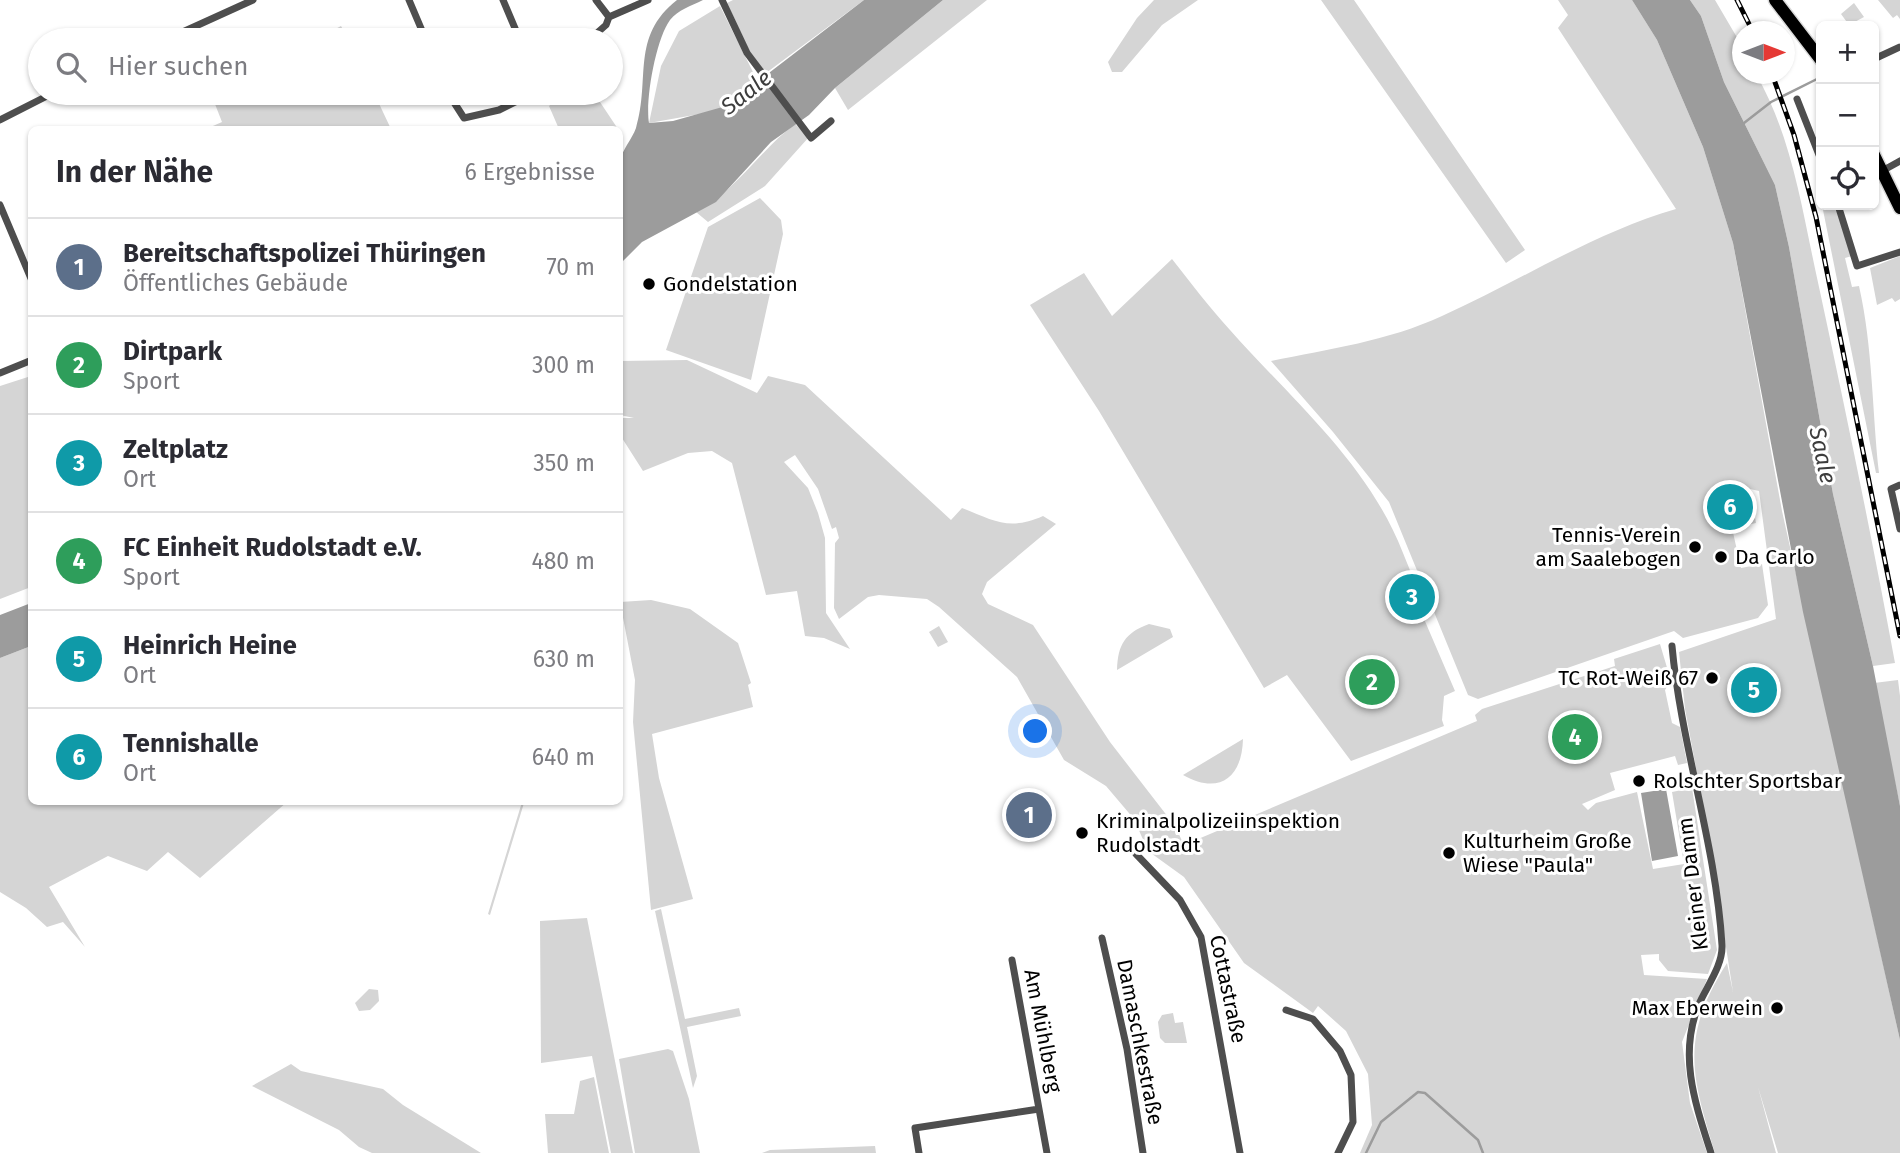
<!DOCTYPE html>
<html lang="de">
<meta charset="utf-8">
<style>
body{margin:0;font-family:"Fira Sans",sans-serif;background:#f2f2f3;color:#2b2b33}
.controls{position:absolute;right:21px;top:21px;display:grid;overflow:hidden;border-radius:10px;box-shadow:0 2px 5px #0004}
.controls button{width:63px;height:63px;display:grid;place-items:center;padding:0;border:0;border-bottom:2px solid #e1e1e2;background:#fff;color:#2b2b33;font:35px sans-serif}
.compass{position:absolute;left:1732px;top:21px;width:63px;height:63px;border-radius:50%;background:#fff;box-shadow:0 2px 5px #0004;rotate:90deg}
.you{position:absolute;left:1036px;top:732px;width:24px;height:24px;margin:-18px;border:5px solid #fff;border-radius:50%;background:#1a73e8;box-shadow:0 0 0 10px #1a73e833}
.badge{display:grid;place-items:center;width:46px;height:46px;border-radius:50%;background:#db2777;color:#fff;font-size:23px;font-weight:700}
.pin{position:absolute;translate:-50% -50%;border:4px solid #fff;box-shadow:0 2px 7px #0006}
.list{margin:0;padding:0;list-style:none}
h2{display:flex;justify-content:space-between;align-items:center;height:91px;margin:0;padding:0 28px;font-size:30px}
h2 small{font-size:23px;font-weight:400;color:#7c7c81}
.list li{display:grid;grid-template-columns:46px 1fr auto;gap:21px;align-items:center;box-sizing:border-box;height:98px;padding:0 28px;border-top:2px solid #e1e1e2}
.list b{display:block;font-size:26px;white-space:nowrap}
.list p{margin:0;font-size:23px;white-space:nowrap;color:#7c7c81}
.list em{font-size:23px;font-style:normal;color:#7c7c81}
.icon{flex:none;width:38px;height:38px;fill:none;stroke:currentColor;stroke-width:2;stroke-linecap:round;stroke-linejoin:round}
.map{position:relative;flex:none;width:1900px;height:1153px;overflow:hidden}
.search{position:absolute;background:#fff;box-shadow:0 2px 5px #0004;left:28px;top:28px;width:595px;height:77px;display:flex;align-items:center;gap:18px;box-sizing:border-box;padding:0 24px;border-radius:38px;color:#7c7c81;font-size:26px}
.panel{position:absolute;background:#fff;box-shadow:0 2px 5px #0004;left:28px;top:126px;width:595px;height:679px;border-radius:10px}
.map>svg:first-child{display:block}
</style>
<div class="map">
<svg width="1900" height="1153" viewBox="0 0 1900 1153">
<rect width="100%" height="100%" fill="#fff"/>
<path fill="#d5d5d5" d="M733,0H864L766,73L750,52L727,3Z
M943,0H987L848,110L835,88Z
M1154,0H1198L1162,25L1122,72H1112L1108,62L1137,18Z
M1321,0H1354L1525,250L1506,263Z
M1558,0H1632L1657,40L1703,147L1733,243L1782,511L1900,1040V1153H1778L1758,1087L1776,1153H1715C1691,1074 1680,1037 1727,963L1733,992L1708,832L1685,709L1679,652L1776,619L1759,491L1750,489L1756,523L1732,528L1741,568L1762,564L1768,605L1758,618L1683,638L1674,631L1478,699L1468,695L1389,502L1333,432L1271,361C1329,349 1388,341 1442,316C1520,281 1593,233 1676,209L1558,28L1568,15Z
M1690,0H1715L1742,46V74H1756C1793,138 1803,216 1819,287C1846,412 1872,538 1895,663L1873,666L1833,494L1789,247L1775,185L1724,82L1701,16Z
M1878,0H1900V19L1897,15L1893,18Z
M1854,3L1864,17L1849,25L1841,14Z
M720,6L757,80L717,111L649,123L661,66L679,31Z
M341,26L349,40H331L328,33Z
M221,93H374L391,129H206L222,122L213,99Z
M564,93H594L618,129H559L549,106Z
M795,124L809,137L765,186L708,222L696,212C734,193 760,150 795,124Z
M760,198L781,220L783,234L751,380L666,350L708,227Z
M1822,205H1836L1852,256L1845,258L1852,287L1859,286C1873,348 1872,410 1879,473H1876Z
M1900,256V299L1895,302L1892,298L1877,305L1870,268Z
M1172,259C1191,283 1209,307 1230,330C1292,400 1368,463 1403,553C1409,568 1416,582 1415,598L1455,691L1444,696L1442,720L1444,726L1351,761L1287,675L1264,688L1099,411L1030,305L1084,273L1112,316Z
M687,360L757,393L768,376L805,385L951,520L962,508C995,521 1009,531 1043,516L1056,524L987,582L982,594L988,604L1033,625L1110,742L1175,826L1184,845L1477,721L1475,715L1482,709L1615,666L1614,659L1660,644L1671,681L1665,690L1672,723L1680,727L1687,763L1678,765L1675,756L1610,773L1615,790L1582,804L1588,810L1596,803L1637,792L1653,869L1684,864L1672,792L1692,788L1717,950L1708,974L1668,971L1659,960V954L1641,955L1644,975L1707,979L1682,1042L1690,1103L1707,1153H1360L1372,1125L1368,1074L1346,1031L1318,1006L1313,1013L1244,963L1184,877L1148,851L1134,819L1106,786L1064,760L1017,677L939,607L927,599L879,595L868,597L839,619L834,608L835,543L839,538L836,527L832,529L818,489L795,455L784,462L808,488L818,513L825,538L826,613L850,649L824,638L805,636L797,591L766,595L732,463L712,451L688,453L643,471L622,438L620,439V418H634L620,415V361Z
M31,376V587L0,599V386Z
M651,600L690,609L738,643L751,683L748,685L753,707L652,734L659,778L693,899L651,910L633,722L635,680L620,602Z
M1149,624L1170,629L1173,637L1117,670C1118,644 1125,633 1149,624Z
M939,626L948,642L938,647L929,632Z
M31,646L32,802H287L200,878L168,852L147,871L108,856L49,887L85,947L63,922L47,927L26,908L0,892V658Z
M1898,680L1900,696V806L1874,683Z
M1243,739C1242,779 1218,795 1183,775Z
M522,802L524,803L490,915L488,914Z
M661,909L685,1019L739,1008L741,1016L687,1027L697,1076L693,1088L655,911Z
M587,918L633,1153H611L592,1056L541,1063L540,921Z
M369,989L378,990L379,1001L370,1010L359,1011L355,1003Z
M1173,1013L1175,1023L1183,1022L1187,1043H1165L1160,1038L1158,1022L1162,1015Z
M668,1049L673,1051L689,1099L700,1153H635L619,1059Z
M291,1064L301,1071L383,1089L403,1105L481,1153H372L359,1147L339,1130L252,1086Z
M594,1077L609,1153H548L545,1114H574L580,1081Z
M875,1146L876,1153H762L770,1150Z"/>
<path fill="#9c9c9c" d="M677,0H703C691,6 678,10 670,20C656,39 645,100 649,123L673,121L726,106L864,0H943L835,88L809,115L771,142L716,202L642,242L620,264C620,240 614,180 620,161C622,150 632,139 636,128C651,79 630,37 677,0Z
M1632,0H1690L1701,16L1724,82L1775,185L1789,247L1833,494L1873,666L1900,806V1040L1803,612L1733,243L1703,147L1657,40Z
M31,603V646L0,658V615Z
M1666,789L1678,856L1652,861L1641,793Z"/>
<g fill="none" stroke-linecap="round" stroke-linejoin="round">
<path stroke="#9c9c9c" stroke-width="2.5" d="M1744,123L1771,102L1819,78
M1366,1153L1381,1122L1418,1092L1425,1093L1478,1140L1483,1153"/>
<defs>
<path id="primary" d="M1775,0L1821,60
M1874,155L1900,208"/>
</defs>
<use href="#primary" stroke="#dbdbdb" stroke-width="15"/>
<path stroke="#4e4e4e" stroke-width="7" d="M409,0L426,40
M503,0L520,40
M596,0L609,17
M722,0L747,53L811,138L831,121
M165,40L253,0
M589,40L606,25L609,17L648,0
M1874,59L1900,47
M448,93L464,118L499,110L533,93
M1797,99L1821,160
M0,120L53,93
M1882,171L1900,161
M0,205L32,281
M1838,205L1857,266L1900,252
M0,373L32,360
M1900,485L1891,489L1900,529
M1672,646C1681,746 1716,844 1722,945C1723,965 1707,986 1699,1004C1678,1055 1695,1103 1711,1153
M1136,854L1180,900L1201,937L1240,1153
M1102,938L1127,1049L1143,1153
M1012,960L1047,1153
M1286,1010L1313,1019L1340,1051L1351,1075L1353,1122L1338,1153
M919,1153L915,1128L1039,1109"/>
<use href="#primary" stroke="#000" stroke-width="12"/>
<defs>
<path id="rail" d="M1737,0L1753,32
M1772,74L1794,135L1816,217L1900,636"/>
</defs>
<use href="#rail" stroke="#000" stroke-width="5"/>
<use href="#rail" stroke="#fff" stroke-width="2.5" stroke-dasharray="8" stroke-linecap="butt"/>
</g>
<g fill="#000" stroke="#fff" stroke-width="2.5">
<circle cx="649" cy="284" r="7"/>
<circle cx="1695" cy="547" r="7"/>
<circle cx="1721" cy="557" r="7"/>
<circle cx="1712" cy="678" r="7"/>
<circle cx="1639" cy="781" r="7"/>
<circle cx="1082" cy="833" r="7"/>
<circle cx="1449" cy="853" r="7"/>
<circle cx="1777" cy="1008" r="7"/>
</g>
<g text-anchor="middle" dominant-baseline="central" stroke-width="6" stroke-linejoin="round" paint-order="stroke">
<g font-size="21" fill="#000" stroke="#fff" text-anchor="start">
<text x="663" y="284">Gondelstation</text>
<text x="1681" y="535" text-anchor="end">Tennis-Verein<tspan x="1681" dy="24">am Saalebogen</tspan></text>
<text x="1735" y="557">Da Carlo</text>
<text x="1698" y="678" text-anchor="end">TC Rot-Weiß 67</text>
<text x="1653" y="781">Rolschter Sportsbar</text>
<text x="1096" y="821">Kriminalpolizeiinspektion<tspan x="1096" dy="24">Rudolstadt</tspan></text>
<text x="1463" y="841">Kulturheim Große<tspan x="1463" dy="24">Wiese "Paula"</tspan></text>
<text x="1763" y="1008" text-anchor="end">Max Eberwein</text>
</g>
<g font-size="21" fill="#000" stroke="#fff">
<text transform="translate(1693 884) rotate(-97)">Kleiner Damm</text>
<text transform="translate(1228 989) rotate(78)">Cottastraße</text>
<text transform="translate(1043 1031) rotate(79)">Am Mühlberg</text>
<text transform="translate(1140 1042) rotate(79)">Damaschkestraße</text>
</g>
<g font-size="23" font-style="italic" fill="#3d3d3d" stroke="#fff">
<text transform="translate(746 92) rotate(-38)">Saale</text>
<text transform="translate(1823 455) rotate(78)">Saale</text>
</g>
</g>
</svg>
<div class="controls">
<button>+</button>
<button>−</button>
<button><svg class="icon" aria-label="locate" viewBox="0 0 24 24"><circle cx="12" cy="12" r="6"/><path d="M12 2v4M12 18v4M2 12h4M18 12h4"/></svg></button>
</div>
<svg class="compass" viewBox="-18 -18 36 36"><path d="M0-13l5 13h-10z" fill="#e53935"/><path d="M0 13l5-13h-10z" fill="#7c7c81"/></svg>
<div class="you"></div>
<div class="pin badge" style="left:1029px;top:815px;background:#5c6f8a">1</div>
<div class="pin badge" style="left:1372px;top:682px;background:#2e9e5b">2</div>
<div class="pin badge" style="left:1412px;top:597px;background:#0f9aa8">3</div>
<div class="pin badge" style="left:1575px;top:737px;background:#2e9e5b">4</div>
<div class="pin badge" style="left:1754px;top:690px;background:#0f9aa8">5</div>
<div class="pin badge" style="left:1730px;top:507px;background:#0f9aa8">6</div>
<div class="search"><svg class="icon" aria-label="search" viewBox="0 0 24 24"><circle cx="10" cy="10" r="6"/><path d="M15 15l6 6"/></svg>Hier suchen</div>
<section class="panel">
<h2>In der Nähe<small>6 Ergebnisse</small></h2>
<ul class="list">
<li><span class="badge" style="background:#5c6f8a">1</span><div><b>Bereitschaftspolizei Thüringen</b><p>Öffentliches Gebäude</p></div><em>70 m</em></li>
<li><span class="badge" style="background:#2e9e5b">2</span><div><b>Dirtpark</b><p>Sport</p></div><em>300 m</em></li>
<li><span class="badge" style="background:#0f9aa8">3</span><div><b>Zeltplatz</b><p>Ort</p></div><em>350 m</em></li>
<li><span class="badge" style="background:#2e9e5b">4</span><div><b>FC Einheit Rudolstadt e.V.</b><p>Sport</p></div><em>480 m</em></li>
<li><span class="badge" style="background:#0f9aa8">5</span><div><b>Heinrich Heine</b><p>Ort</p></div><em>630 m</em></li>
<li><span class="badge" style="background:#0f9aa8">6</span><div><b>Tennishalle</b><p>Ort</p></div><em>640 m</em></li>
</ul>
</section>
</div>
